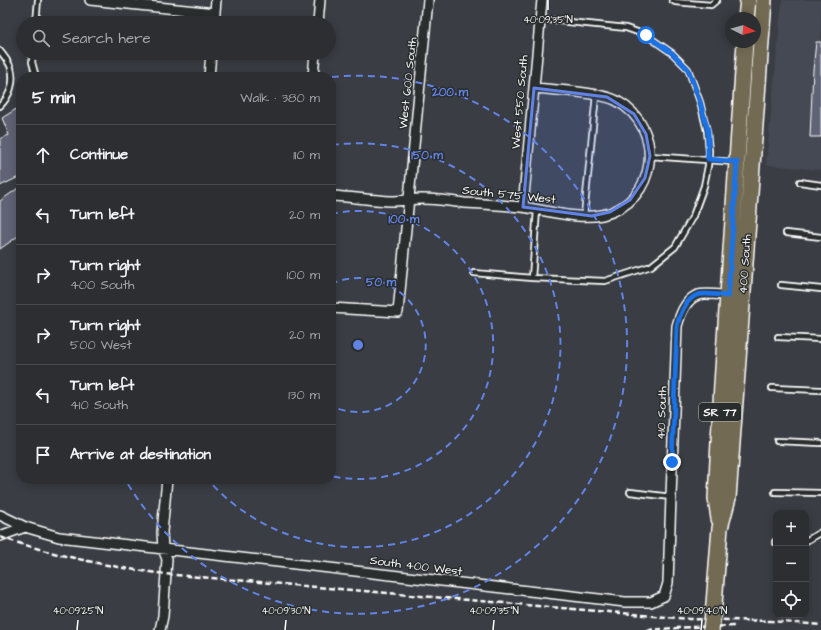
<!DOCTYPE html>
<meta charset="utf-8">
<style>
body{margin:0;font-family:"Architects Daughter",sans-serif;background:#383a3e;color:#f1f3f6}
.controls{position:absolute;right:12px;bottom:12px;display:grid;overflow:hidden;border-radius:8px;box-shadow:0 2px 10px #0003}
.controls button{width:36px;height:36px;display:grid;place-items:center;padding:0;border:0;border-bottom:1px solid #484a4d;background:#2c2e32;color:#f1f3f6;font:20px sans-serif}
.compass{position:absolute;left:725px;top:12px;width:36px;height:36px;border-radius:50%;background:#2c2e32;box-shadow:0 2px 10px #0003;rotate:95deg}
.stop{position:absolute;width:12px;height:12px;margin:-9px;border:3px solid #1a73e8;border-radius:50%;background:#fff}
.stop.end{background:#1a73e8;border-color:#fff;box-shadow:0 1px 4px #0008}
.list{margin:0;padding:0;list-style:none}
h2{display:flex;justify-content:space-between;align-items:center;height:52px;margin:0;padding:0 16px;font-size:17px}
h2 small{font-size:13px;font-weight:400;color:#a6a8ac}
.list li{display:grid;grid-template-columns:26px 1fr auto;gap:12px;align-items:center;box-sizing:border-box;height:60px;padding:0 16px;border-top:1px solid #484a4d}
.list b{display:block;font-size:15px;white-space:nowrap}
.list p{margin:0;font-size:13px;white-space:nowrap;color:#a6a8ac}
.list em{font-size:13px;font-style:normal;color:#a6a8ac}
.icon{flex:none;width:22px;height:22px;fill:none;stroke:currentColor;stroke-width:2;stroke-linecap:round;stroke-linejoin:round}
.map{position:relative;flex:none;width:821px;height:630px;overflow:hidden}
.search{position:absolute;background:#2c2e32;box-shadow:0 2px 10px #0003;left:16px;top:16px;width:320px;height:44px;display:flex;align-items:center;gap:10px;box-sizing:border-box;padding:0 14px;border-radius:22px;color:#a6a8ac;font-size:15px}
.panel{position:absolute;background:#2c2e32;box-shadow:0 2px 10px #0003;left:16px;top:72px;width:320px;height:412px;border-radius:16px}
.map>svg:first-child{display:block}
</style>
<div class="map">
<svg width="821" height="630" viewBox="0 0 821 630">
<rect width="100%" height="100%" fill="#3a3d43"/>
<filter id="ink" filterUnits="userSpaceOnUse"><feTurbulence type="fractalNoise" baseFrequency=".025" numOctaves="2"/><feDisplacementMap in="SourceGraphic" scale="8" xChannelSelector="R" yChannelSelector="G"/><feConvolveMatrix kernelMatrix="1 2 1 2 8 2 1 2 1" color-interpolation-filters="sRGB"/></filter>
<g filter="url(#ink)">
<path fill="#454852" d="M782,0H821V170L766,165Z"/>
<path fill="#606274" stroke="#fff" d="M816,42H821V137H810L813,70Z
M21,106V176L0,186V139L9,135L2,118Z
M21,186V234L0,249V201Z"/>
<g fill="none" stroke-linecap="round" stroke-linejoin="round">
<defs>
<path id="service" d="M672,0L675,2L711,5L717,0
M36,23L38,0
M0,51C4,56 9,62 11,68C15,82 10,96 0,106
M33,53L32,62L36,77
M650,156L735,162
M800,182L821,185
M537,210L532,278L605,281L651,266L675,247L693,216L704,186L708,166L709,151L707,131L700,102L688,69L672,53L646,35L626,28L540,19
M584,216L596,95
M786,233L821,237
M474,273L532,278
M781,285L821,289
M778,337L821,339
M772,388L821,390
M777,441L821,443
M630,492L671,497
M775,492L821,493
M806,541L821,532
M775,542H776"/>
<path id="minor" d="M90,0L215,13
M214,23L216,0
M318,23L320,0
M209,77L211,53
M313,77L315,53
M331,196C351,197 371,200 391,201C402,201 412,199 422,199C436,199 450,201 464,203C483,204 502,205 521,207C547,210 577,220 602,215C658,203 666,128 617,101C602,92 553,90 534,88
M523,207L542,0
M331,308L398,312L428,0
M0,515L25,527L59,537L625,602H651L664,596L668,583L677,326C680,315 686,299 698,295C703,293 726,295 733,296
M0,536L25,527
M160,630L163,616L167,559L163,549L162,532L167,479"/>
<path id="primary" d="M746,18L748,0
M719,519L716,498L722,384L745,42
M714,604L720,528L728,498L764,0"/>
</defs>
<use href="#service" stroke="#fff" stroke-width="8"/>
<use href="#minor" stroke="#fff" stroke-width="12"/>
<use href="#primary" stroke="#fff" stroke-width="18"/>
<use href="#service" stroke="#2a2d2e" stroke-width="4.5"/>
<use href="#minor" stroke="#2a2d2e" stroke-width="9"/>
<use href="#primary" stroke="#736b52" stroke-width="15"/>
<path stroke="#fff" stroke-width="2.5" stroke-dasharray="6 3" stroke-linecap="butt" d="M0,537C54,555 108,567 165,574L690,619L771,621L821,625
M647,630L691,627L737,626"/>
<defs>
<path id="primary-bridge" d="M711,630L714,604"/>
</defs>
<use href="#primary-bridge" stroke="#fff" stroke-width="18" stroke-linecap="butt"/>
<use href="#primary-bridge" stroke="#736b52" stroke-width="15"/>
</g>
</g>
<g fill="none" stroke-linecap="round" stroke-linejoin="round" filter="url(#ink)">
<path stroke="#1a73e8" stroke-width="5" d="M646,35L672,53L688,69L700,102L708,131V159L737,162L728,296C721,295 703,293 697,295C685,300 680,314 677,326L672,462"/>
</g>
<path fill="#6183e4" fill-opacity="0.2" stroke="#6183e4" stroke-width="3" stroke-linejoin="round" d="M534,88L607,97L634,114L646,134L650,156L645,178L630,200L610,212L592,216L523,207Z"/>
<path fill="none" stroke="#fff" stroke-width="1.5" d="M548,10V0M77,630L78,620M285,630L286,620M493,630L494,620M701,630L702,620"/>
<g fill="none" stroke="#6183e4" stroke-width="2" stroke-dasharray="7 5">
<path d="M331 284A67 67 0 1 1 331 406"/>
<path d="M331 214A134 134 0 1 1 331 476"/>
<path d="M332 145A202 202 0 1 1 208 480"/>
<path d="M332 77A269 269 0 1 1 125 479"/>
</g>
<g text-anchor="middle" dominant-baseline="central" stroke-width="3" stroke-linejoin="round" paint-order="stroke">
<rect fill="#2a2d2e" stroke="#bfc0c0" stroke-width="1" x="699" y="403" width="42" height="18" rx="3"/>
<g font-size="11" font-weight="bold" fill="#fff">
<text x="720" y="412">SR 77</text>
</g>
<g font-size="12" fill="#fff" stroke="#2a2d2e">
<text transform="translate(408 83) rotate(-84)">West 600 South</text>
<text transform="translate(520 102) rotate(-85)">West 550 South</text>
<text transform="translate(509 195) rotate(6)">South 575 West</text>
<text transform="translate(745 264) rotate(-86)">400 South</text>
<text transform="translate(662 413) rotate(-88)">410 South</text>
<text transform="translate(416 566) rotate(7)">South 400 West</text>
</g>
</g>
<g font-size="10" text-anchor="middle" fill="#fff" stroke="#2a2d2e" stroke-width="3" stroke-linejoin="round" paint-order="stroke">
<text x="548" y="23">40°09'35"N</text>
<text x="78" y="614">40°09'25"N</text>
<text x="286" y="614">40°09'30"N</text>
<text x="494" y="614">40°09'35"N</text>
<text x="702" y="614">40°09'40"N</text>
</g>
<circle cx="358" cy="345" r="6" fill="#6183e4" stroke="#2a2d2e" stroke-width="2"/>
<g font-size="12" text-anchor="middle" font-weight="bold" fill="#6183e4" stroke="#2a2d2e" stroke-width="3" stroke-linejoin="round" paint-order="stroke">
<text x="450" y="96">200 m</text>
<text x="427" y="159">150 m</text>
<text x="404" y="223">100 m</text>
<text x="381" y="286">50 m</text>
</g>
</svg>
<div class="controls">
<button>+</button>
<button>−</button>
<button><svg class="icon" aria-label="locate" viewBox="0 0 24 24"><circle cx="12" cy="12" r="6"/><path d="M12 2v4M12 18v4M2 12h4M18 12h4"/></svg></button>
</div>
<svg class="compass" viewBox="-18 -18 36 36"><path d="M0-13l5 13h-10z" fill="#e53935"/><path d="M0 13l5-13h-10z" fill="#a6a8ac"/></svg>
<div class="stop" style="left:646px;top:35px"></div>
<div class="stop end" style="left:672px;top:462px"></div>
<div class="search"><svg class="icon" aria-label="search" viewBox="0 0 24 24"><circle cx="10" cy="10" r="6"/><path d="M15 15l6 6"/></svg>Search here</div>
<section class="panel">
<h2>5 min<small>Walk · 380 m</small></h2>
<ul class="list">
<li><svg class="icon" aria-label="ahead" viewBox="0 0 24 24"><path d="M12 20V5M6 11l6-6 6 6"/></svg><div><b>Continue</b></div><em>110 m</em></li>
<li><svg class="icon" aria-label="left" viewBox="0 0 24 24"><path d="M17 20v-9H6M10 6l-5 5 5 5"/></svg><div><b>Turn left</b></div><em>20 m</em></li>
<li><svg class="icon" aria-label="right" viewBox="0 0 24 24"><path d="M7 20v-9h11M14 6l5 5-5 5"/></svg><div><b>Turn right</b><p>400 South</p></div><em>100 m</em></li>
<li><svg class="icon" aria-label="right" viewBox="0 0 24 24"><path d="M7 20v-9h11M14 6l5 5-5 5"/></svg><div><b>Turn right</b><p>500 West</p></div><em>20 m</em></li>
<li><svg class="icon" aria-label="left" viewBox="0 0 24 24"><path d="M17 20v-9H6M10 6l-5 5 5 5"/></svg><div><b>Turn left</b><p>410 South</p></div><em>130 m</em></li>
<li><svg class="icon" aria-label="arrive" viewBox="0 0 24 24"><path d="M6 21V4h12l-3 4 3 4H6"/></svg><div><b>Arrive at destination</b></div></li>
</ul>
</section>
</div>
